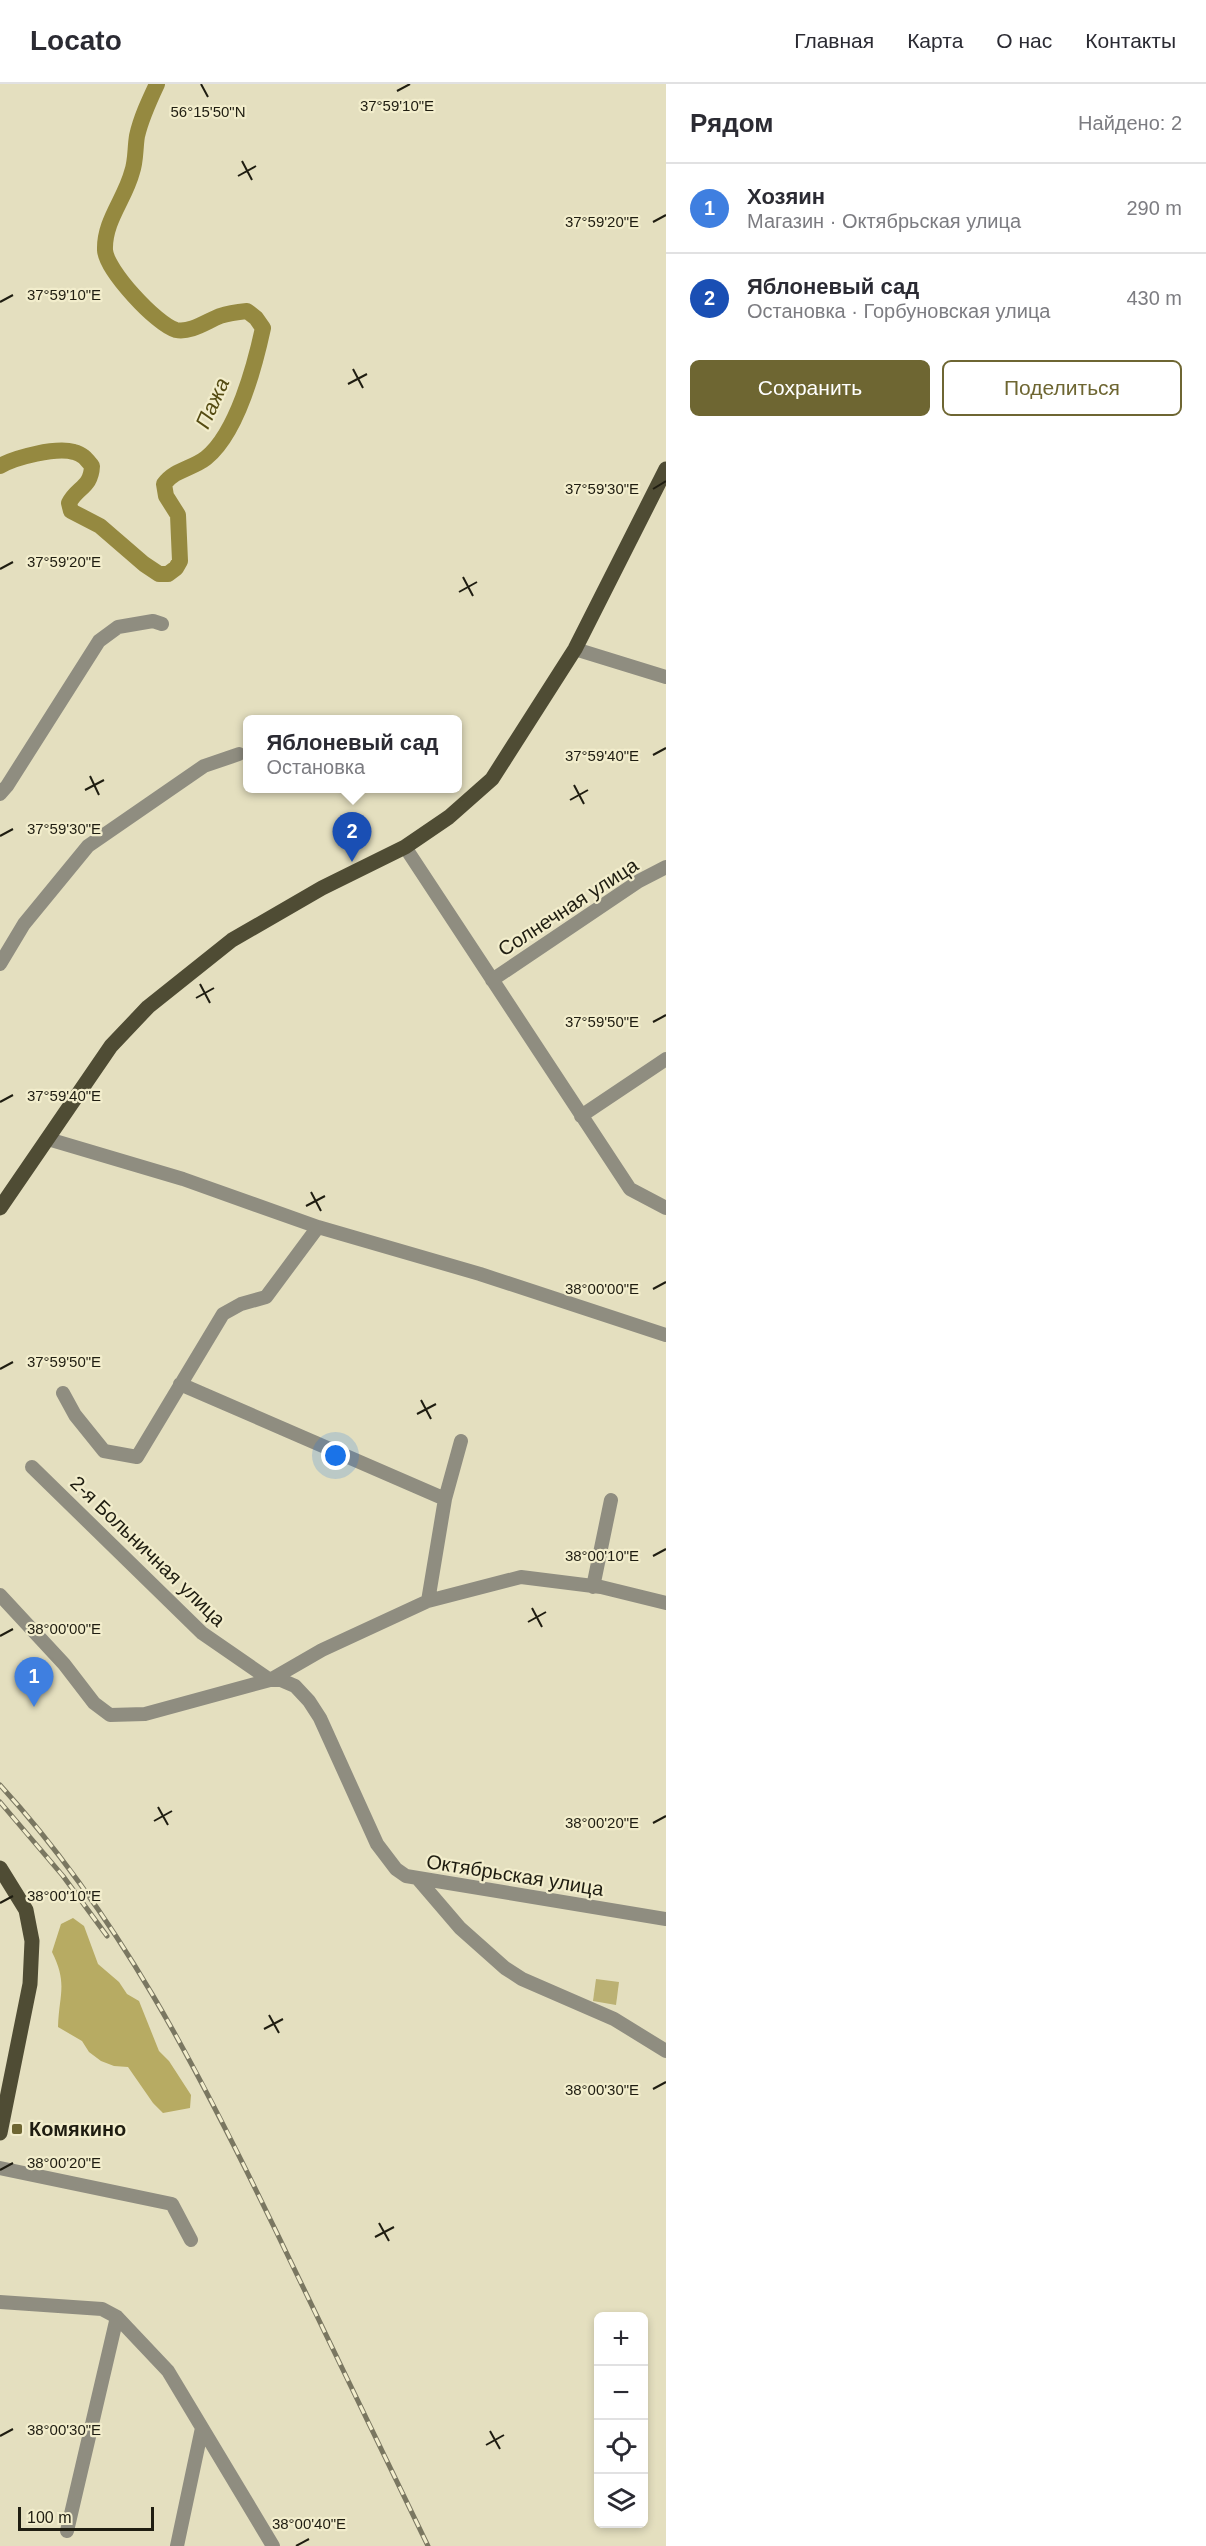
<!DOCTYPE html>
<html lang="ru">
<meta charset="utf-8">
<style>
body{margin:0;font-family:Arial,sans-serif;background:#f7f7f7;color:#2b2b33}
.controls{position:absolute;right:18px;bottom:18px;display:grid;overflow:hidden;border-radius:9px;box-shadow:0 3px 9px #0003}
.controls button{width:54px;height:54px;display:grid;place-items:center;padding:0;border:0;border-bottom:2px solid #e1e1e2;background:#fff;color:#2b2b33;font:30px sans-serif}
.scale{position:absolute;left:18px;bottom:15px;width:136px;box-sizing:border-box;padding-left:6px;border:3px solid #1f1d11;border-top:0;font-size:16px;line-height:21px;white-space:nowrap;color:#1f1d11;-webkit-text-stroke:4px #f2edcc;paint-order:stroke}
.you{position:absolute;left:336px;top:1372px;width:21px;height:21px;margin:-15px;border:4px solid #fff;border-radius:50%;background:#1a73e8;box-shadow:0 0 0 9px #1a73e833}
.badge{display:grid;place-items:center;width:39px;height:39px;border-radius:50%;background:#6e6632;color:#fff;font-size:20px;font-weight:700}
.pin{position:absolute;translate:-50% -50px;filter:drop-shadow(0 2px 3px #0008)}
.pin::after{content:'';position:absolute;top:32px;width:21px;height:18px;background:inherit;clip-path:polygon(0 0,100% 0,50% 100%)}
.popup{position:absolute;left:243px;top:631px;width:219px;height:78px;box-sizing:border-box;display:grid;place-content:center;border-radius:9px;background:#fff;filter:drop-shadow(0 2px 4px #0005);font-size:20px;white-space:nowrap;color:#7c7c81}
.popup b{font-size:22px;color:#2b2b33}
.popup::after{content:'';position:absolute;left:50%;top:100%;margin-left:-12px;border:12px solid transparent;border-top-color:#fff}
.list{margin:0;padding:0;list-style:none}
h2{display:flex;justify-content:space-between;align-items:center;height:78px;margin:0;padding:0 24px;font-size:26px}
h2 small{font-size:20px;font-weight:400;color:#7c7c81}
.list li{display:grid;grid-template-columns:39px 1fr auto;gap:18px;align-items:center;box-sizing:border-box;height:90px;padding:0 24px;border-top:2px solid #e1e1e2}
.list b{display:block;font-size:22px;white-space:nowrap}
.list p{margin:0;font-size:20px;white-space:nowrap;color:#7c7c81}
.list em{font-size:20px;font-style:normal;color:#7c7c81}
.actions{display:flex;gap:12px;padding:18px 24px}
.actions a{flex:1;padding:14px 0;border:2px solid #6e6632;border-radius:9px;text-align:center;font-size:21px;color:#6e6632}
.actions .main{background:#6e6632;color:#fff}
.icon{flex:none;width:33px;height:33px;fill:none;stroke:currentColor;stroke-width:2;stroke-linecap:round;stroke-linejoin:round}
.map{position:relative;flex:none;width:666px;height:2462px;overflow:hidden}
header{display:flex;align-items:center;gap:36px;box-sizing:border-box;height:84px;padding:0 30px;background:#fff;border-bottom:2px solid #e1e1e2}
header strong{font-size:28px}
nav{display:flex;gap:33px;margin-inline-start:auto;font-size:21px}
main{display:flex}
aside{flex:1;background:#fff}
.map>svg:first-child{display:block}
</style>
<header>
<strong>Locato</strong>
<nav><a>Главная</a><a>Карта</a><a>О нас</a><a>Контакты</a></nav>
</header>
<main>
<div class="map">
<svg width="666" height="2462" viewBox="0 0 666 2462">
<rect width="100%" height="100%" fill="#e4dfbf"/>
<path fill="#bbb173" d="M596,1895L619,1898L616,1921L593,1917Z"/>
<path fill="#b7ab63" d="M73,1834L84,1842L98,1880L119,1898L127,1910L139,1917L159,1967L169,1977L191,2011L190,2024L163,2029L153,2019L128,1983L114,1982L101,1977L89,1968L82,1957L58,1943C59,1910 68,1900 52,1868L61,1840Z"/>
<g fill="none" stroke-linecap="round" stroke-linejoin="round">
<path stroke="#958940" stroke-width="16" d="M0,382C16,373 56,363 74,368C83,370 87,376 92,382C91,404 77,403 69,419L71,427L100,442L144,480L159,490H168L176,484L180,477L178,431L166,412L164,400C175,385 192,385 206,374C237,349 255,281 263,244L256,234L247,227C237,228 229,229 220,232C207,237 191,249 176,246C157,241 106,186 105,166C104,137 125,115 132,88C136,77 135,64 137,52C141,34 149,17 157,0"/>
<path stroke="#8f8d80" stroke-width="14" d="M575,565L666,593
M0,710L7,702L99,557L118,543L153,537L162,540
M405,763L630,1105L666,1124
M0,880L24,840L88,762L204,682L239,670
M492,896L639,797L666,783
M581,1032L666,975
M48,1055L183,1095L318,1143L480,1190L666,1251
M180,1300L445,1415
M63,1309L75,1331L104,1367L137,1373L223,1230L241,1220L266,1213L318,1143
M32,1383L202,1549L270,1596L322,1566L428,1517L521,1493L601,1503L666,1519
M593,1503L611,1416
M0,1511L64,1580L94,1619L110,1631L145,1630L270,1596H281L295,1602L309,1617L320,1634L377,1760L396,1785L406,1792L666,1835
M428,1517L445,1415L461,1357
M418,1795L460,1844L505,1884L522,1895L614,1935L666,1967
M0,2084L172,2120L191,2156
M0,2218L102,2225L117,2233L168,2287L273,2462
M67,2447L117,2233
M177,2462L202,2344"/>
<path stroke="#4f4c34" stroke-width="15" d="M0,1124L111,962L148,923L232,856L322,804L405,763L449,733L492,695L575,565L666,385
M0,1784L26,1826L32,1857L30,1900L0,2049"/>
<defs>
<path id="rail" d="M0,1701C119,1831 198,1986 274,2143C325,2249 377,2356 428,2462
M0,1718L63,1792L107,1852"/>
</defs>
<use href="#rail" stroke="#7a7761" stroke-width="5"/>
<use href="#rail" stroke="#f2edcc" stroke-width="3" stroke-dasharray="9" stroke-linecap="butt"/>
</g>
<path fill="none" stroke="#1f1d11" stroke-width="2" d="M201,0L208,13M397,7L410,0M242,77L252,96M238,92L256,82M653,138L666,131M0,218L13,211M353,285L363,304M348,300L367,290M653,405L666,397M0,485L13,478M463,493L473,512M459,508L477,498M653,671L666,664M90,692L99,711M574,701L584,720M85,706L104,696M570,716L588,706M0,752L13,745M200,900L210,919M196,914L214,904M653,938L666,931M0,1018L13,1011M311,1108L321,1127M306,1122L325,1112M653,1205L666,1198M0,1285L13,1278M421,1316L431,1335M417,1330L436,1320M653,1472L666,1465M532,1524L542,1543M528,1538L546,1528M0,1552L13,1545M158,1723L168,1741M154,1737L172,1727M653,1739L666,1732M0,1819L13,1812M269,1931L279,1949M264,1945L283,1935M653,2005L666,1998M0,2086L13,2079M379,2139L389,2157M375,2153L394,2143M490,2347L500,2365M0,2352L13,2345M486,2361L504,2351M296,2462L309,2455"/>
<rect fill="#6e6632" stroke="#f2edcc" stroke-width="2" x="11" y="2039" width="12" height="12" rx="3"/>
<g text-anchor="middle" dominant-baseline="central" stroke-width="4.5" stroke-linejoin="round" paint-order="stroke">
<g font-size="20" fill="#1f1d11" stroke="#f2edcc">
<text transform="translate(568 823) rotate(-33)">Солнечная улица</text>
<text transform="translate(148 1467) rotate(44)">2-я Больничная улица</text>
<text transform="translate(515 1791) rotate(9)">Октябрьская улица</text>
</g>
<g font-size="20" font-weight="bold" fill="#1f1d11" stroke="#f2edcc" text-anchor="start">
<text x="29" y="2045">Комякино</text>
</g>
<g font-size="21" font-style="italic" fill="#544b12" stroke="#f2edcc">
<text transform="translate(212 319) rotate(-66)">Пажа</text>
</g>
</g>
<g font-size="15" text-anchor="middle" fill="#1f1d11" stroke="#f2edcc" stroke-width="4.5" stroke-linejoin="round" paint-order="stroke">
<text x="397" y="27">37°59'10"E</text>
<text x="208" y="33">56°15'50"N</text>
<text x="602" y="143">37°59'20"E</text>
<text x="64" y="216">37°59'10"E</text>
<text x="602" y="410">37°59'30"E</text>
<text x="64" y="483">37°59'20"E</text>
<text x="602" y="677">37°59'40"E</text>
<text x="64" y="750">37°59'30"E</text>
<text x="602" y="943">37°59'50"E</text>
<text x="64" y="1017">37°59'40"E</text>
<text x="602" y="1210">38°00'00"E</text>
<text x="64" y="1283">37°59'50"E</text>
<text x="602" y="1477">38°00'10"E</text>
<text x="64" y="1550">38°00'00"E</text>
<text x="602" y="1744">38°00'20"E</text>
<text x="64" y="1817">38°00'10"E</text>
<text x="602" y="2011">38°00'30"E</text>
<text x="64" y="2084">38°00'20"E</text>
<text x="64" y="2351">38°00'30"E</text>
<text x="309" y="2445">38°00'40"E</text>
</g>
</svg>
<div class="controls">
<button>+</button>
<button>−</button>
<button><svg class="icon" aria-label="locate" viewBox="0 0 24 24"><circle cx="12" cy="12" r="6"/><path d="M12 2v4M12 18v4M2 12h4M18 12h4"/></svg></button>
<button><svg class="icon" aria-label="layers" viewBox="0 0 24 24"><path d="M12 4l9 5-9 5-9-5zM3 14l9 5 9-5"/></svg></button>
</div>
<div class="scale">100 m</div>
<div class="you"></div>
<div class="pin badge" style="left:34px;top:1623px;background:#3f7fe0">1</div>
<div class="pin badge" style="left:352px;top:778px;background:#1a4fb4">2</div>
<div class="popup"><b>Яблоневый сад</b>Остановка</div>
</div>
<aside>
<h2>Рядом<small>Найдено: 2</small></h2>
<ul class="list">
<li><span class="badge" style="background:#3f7fe0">1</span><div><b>Хозяин</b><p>Магазин · Октябрьская улица</p></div><em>290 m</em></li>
<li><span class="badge" style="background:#1a4fb4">2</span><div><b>Яблоневый сад</b><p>Остановка · Горбуновская улица</p></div><em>430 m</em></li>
</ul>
<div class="actions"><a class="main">Сохранить</a><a>Поделиться</a></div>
</aside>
</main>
